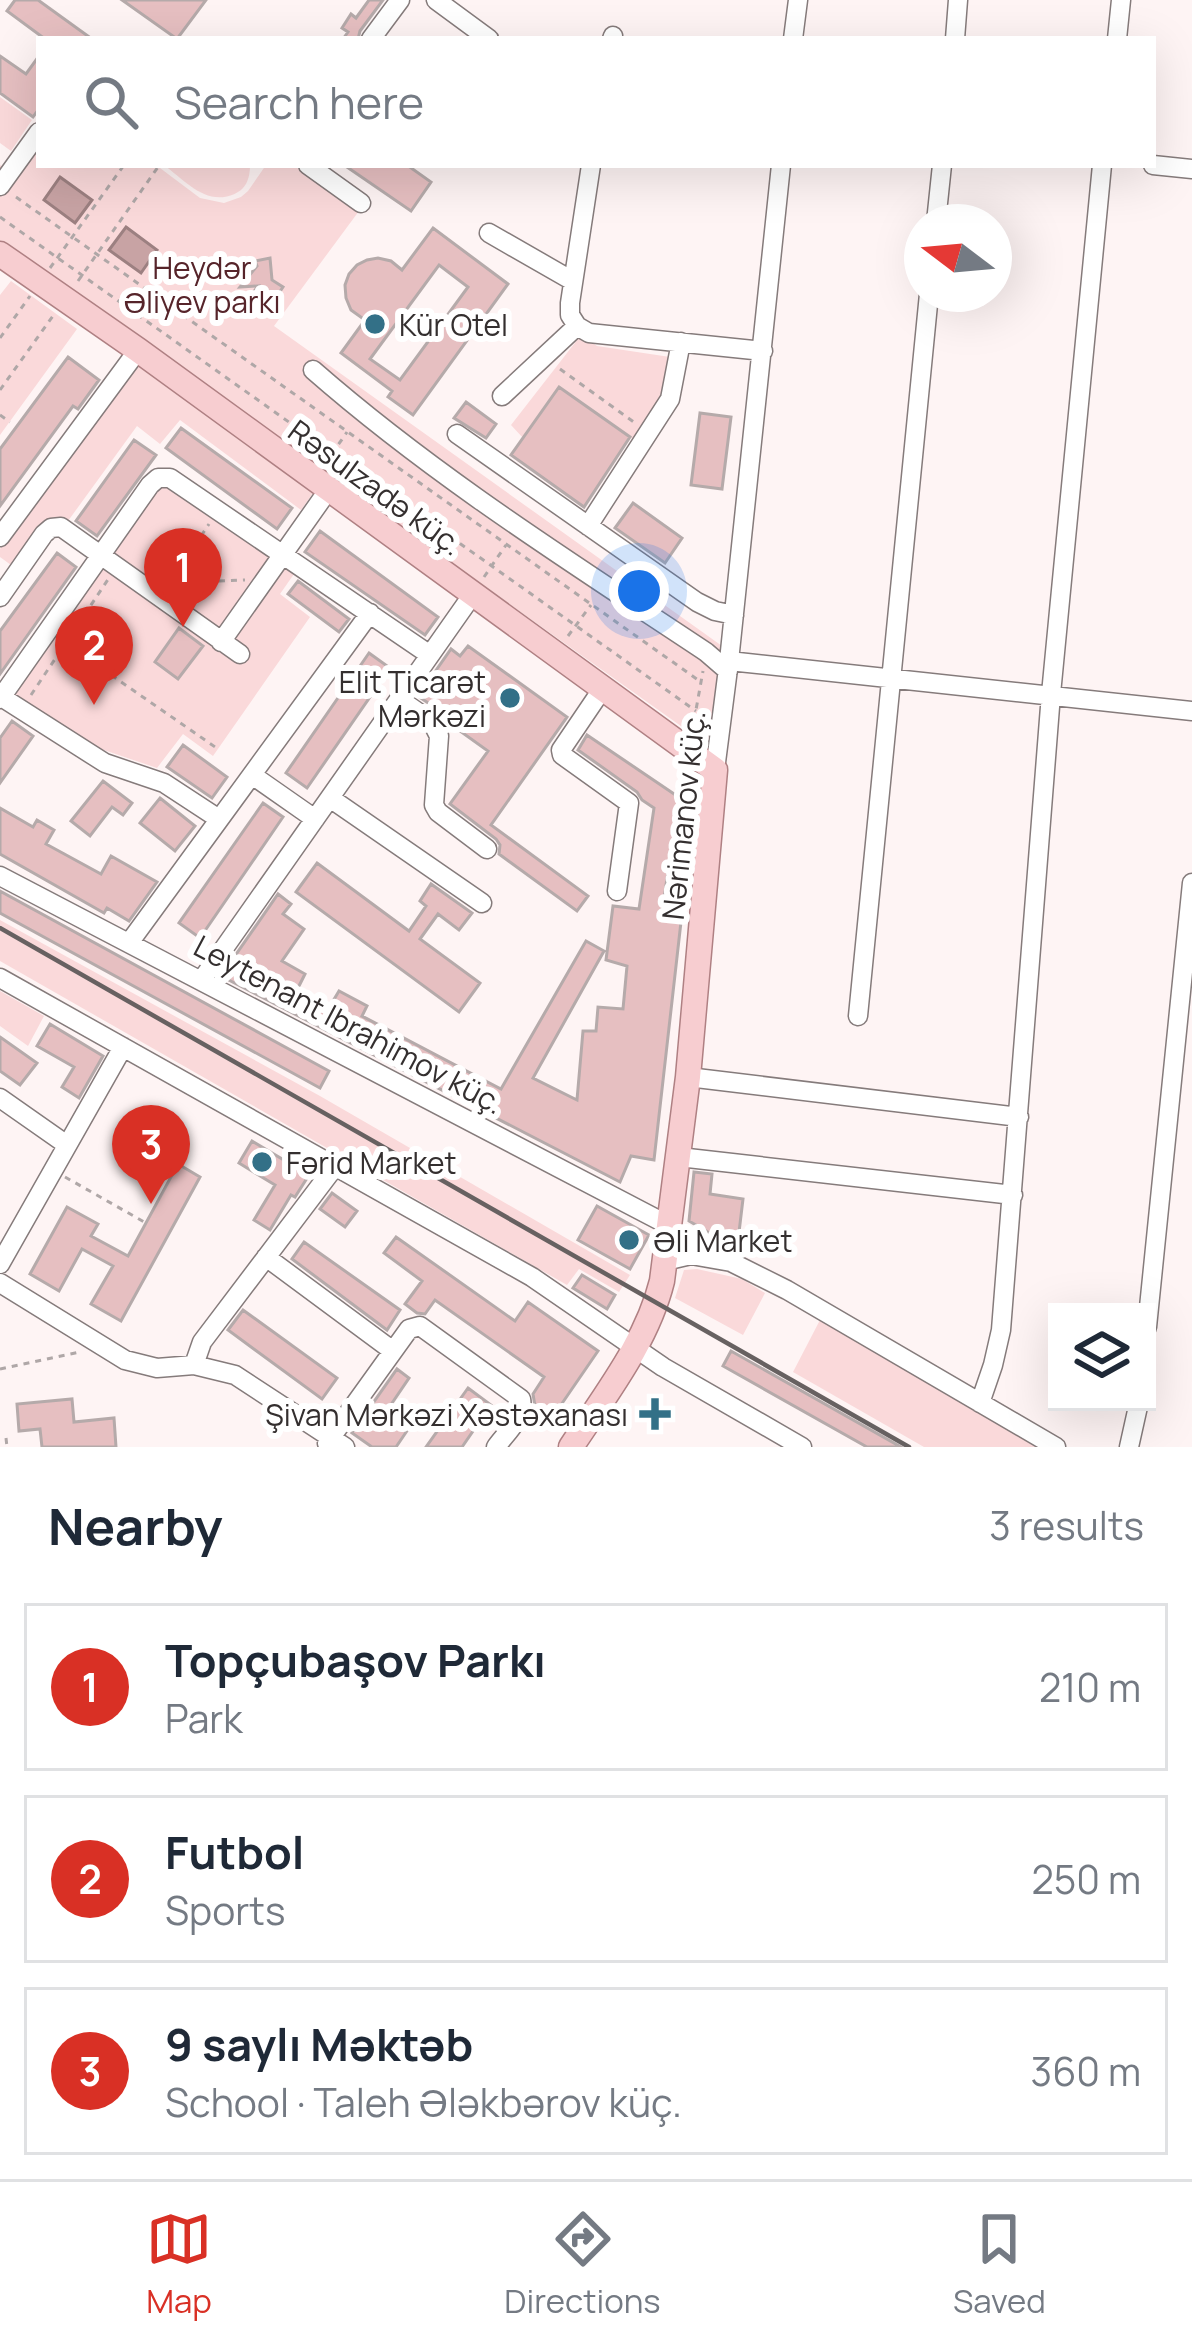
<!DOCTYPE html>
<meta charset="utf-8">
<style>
body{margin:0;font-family:Manrope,sans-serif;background:#f6f6f7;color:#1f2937}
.controls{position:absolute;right:36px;bottom:36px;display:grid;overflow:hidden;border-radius:0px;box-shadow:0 12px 48px #0002}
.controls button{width:108px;height:108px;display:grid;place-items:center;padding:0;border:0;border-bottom:3px solid #e0e1e3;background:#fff;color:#1f2937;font:60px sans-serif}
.compass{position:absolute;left:904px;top:204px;width:108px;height:108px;border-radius:50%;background:#fff;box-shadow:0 12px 48px #0002;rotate:286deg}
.you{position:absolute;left:639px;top:591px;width:42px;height:42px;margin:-30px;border:9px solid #fff;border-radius:50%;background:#1a73e8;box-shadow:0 0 0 18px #1a73e833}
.badge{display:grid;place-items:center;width:78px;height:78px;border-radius:50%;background:#d93025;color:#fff;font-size:39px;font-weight:700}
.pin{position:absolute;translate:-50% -99px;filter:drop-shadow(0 3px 6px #0008)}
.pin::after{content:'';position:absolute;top:63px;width:42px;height:36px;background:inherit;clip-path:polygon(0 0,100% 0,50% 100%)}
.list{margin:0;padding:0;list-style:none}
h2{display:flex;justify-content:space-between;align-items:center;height:156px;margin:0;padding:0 48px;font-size:51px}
h2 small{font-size:39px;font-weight:400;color:#747a83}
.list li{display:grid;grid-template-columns:78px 1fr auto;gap:36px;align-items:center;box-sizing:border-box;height:168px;margin:0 24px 24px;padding:0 24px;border:3px solid #e0e1e3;border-radius:0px}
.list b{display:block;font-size:45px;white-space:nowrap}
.list p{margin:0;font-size:39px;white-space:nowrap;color:#747a83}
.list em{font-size:39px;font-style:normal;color:#747a83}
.icon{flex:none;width:66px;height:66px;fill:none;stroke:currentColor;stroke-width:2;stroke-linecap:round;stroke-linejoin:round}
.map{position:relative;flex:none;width:1192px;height:1447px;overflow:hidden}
.search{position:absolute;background:#fff;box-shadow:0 12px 48px #0002;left:36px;right:36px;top:36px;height:132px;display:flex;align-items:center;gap:30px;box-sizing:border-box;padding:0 42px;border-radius:0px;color:#747a83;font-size:45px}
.sheet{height:732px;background:#fff}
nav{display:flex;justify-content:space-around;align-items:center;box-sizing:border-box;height:168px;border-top:3px solid #e0e1e3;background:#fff;font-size:33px;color:#747a83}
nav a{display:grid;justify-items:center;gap:6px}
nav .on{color:#d93025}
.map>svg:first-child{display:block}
</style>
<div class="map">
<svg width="1192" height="1447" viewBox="0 0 1192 1447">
<rect width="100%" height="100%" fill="#fef4f4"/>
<path fill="#fad9da" d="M0,97L32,120L11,151L0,143Z
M39,147V165H156L200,198L224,203L241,197L248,191L266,165H293L359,211L274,326L722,646L709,746L0,242V165L17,177Z
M164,165H250C250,179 246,190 232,195C205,205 184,180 164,165Z
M11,281L77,329L0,435V295Z
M581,335L597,346L670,357L663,397L637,442L559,387L523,438L511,425Z
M136,363L313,493L301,510L180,420L160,444L137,426L68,521L46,519L11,565L0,557V549Z
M167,486L294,574L280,594L310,617L213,756L183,734L157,768L92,746L15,695L159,487Z
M0,920L320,1096L630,1275L619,1292L579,1269L567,1285L0,961Z
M0,991L44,1016L28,1046L0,1026Z
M697,1269L742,1279L765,1293L743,1335L675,1298L684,1270Z
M820,1320L1037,1447H924L793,1372Z"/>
<path fill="#c8a3a4" stroke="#9c8081" stroke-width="3" d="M60,177L92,200L75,223L44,200Z
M126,227L157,250L141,273L109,250Z"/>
<path fill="#e6bfc1" stroke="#b5aaaa" stroke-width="3" fill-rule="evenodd" d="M15,0H38L92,39H45L7,11Z
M122,0H206L177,39Z
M369,0H383L360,31L358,39H343L348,32L342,28L351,14L356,18Z
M0,56L26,74L39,56V109L33,117L0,93Z
M344,165H407L431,182L411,211Z
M433,228L508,284L413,415L388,397L392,391L341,353L365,320L351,310L346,298L345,285L349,274L357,265L367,260L378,258L391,261L402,270ZM439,265L468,287L400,380L370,359Z
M270,258L272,280L283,287L267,311L249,298L258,286L240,287L257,266L255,261Z
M68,357L99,380L78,409L73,406L0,506V449Z
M559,387L630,437L584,507L511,455Z
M466,402L496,424L486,438L454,418Z
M700,413L731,417L722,489L691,485Z
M181,428L292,508L277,529L166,448Z
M134,440L156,455L97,536L76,521Z
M633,503L682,538L665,563L615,528Z
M320,531L438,617L425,635L305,552Z
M57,553L76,567L0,674V631Z
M298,581L349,619L339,632L288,594Z
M179,628L203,646L178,679L155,662Z
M468,646L567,717L491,825L588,896L577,911L499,854L500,845L496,839L450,804L488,751L446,721L440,711L418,696L451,649L460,656Z
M369,653L390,668L307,788L286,773Z
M12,721L33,736L0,783V738Z
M587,735L680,798L662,910L682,913L654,1160L631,1156L620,1182L221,976L278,894L291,904L283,914L304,929L282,961L305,974L298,988L330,1006L339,991L367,1006L362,1016L501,1089L586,941L604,951L533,1078L577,1100L583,1031H596L598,1007L623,1009L627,966L606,960L613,906L639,909L654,808L642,800L637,792L578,750Z
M183,745L227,777L212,798L167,767Z
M103,781L132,803L123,815L112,807L90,836L71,821Z
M160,798L195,826L175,851L140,823Z
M263,803L283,817L200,938L179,923Z
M0,808L33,827L37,820L54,830L46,844L101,874L111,856L157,882L129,921L107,908L104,913L0,854Z
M317,863L409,931L426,906L420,901L431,884L472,913L459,930L438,914L420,939L480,983L459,1012L296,892Z
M0,891L329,1071L320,1088L0,913Z
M50,1024L103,1056L79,1098L62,1087L74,1067L37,1046Z
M0,1037L37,1063L20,1085L0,1071Z
M252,1141L309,1175L295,1197L291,1195L270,1230L254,1220L275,1185L239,1163Z
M178,1164L200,1177L121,1321L91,1304L113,1266L82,1249L59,1291L30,1274L67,1207L98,1224L91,1236L128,1256Z
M694,1172L712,1174L710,1194L743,1199L737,1249L689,1221Z
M332,1193L357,1211L345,1227L320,1209Z
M597,1206L649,1235L630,1269L578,1240Z
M396,1237L515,1321L528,1302L598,1351L552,1418L535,1406L533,1394L544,1377L435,1300L425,1314L417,1313L405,1304L422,1281L384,1253Z
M304,1242L400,1310L387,1330L292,1259Z
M582,1275L615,1295L607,1309L573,1288Z
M243,1310L337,1378L322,1399L228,1330Z
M731,1351L901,1447H867L723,1366Z
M397,1369L409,1378L388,1409L411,1425L396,1447H372L352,1433Z
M468,1388L491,1405L462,1447H426Z
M72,1399L74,1422L114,1418L116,1447H42L40,1429L19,1431L17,1404Z"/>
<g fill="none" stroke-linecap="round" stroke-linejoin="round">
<defs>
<path id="minor" d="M436,0L489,39
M371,39L400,0
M612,39L613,36
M793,39L798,0
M955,39L958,0
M1117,39L1121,0
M308,165L361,203
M591,165L570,303V315L577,326L589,333L763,351
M1153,165L1192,169
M0,186L39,132
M936,222L942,165
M489,233L571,280
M313,370C434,476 572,563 706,652L728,671
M502,396L577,326
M457,434L697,602L715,611L734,615
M588,526L670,399L681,342
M0,537L138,350
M0,597L44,534L51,528L61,527L240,654
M221,642L329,489
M729,661L1192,711
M603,688L561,750L562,755L629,803L617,891
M0,696L105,763L164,783L219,819
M0,699L150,485L158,478H170L430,655
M399,699L432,722L439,736L434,805L438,812L487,849
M715,770L729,661L781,165
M252,775L315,819
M330,798L482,903
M0,876L670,1226
M129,943L370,613
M0,978L532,1277L663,1367L802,1447
M201,981L473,594
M858,1016L929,294
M688,1077L1019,1117
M0,1098L67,1145
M679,1157L1013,1195
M266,1257L393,1351
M665,1261L691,1255L731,1262L787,1290L1056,1447
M0,1264L123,1047
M0,1283L125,1360L157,1368L194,1365L235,1375L345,1447
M1147,1327L1192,883
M194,1365L202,1342L336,1165
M980,1403L993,1365L1001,1330L1051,694L1102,165
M327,1443L409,1329L420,1326L521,1399C525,1417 506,1433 496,1447
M1129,1447L1139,1402"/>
<path id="major" d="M0,254L138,350L715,770L688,1077L662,1281C647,1342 605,1395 571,1447"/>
</defs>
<use href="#minor" stroke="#857b7b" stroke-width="21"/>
<use href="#major" stroke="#af8083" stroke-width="27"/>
<path stroke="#afa7a7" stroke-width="3" stroke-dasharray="6 6" stroke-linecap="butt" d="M16,197L701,682
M0,217L696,711
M50,268L124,165
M78,281L158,167
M0,338L30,296
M560,369L635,423
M0,390L55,313
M0,415L10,422
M325,464L347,432
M193,550L197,600
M484,577L506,545
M171,583L245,580
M168,586L209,524
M568,636L591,605
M62,641L218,749
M31,695L109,578
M692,732L703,671
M65,1177L146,1223
M0,1369L80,1352
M6,1438L7,1447"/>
<use href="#minor" stroke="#fff" stroke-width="18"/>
<use href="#major" stroke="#f7cdd0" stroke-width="24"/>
<path stroke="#676161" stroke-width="4.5" d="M0,928L909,1447"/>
</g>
<g fill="#337087" stroke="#fff" stroke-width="4.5">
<circle cx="375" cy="324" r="12"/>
<circle cx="510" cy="698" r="12"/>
<circle cx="262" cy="1162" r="12"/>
<circle cx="629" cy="1240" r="12"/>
<path d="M649 1396h12v12h12v12h-12v12h-12v-12h-12v-12h12z"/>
</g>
<g text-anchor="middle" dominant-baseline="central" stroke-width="12" stroke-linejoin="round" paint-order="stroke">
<g font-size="30" fill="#56242a" stroke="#fff">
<text x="202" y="267">Heydər<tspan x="202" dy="34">Əliyev parkı</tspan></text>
</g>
<g font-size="30" fill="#342f2f" stroke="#fff" text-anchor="start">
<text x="399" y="324">Kür Otel</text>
<text x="486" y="681" text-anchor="end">Elit Ticarət<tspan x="486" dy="34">Mərkəzi</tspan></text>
<text x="286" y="1162">Fərid Market</text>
<text x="653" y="1240">Əli Market</text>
<text x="628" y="1414" text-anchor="end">Şivan Mərkəzi Xəstəxanası</text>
</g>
<g font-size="30" fill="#342f2f" stroke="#fff">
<text transform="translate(376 487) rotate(36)">Rəsulzadə küç.</text>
<text transform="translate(683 815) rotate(-84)">Nərimanov küç.</text>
<text transform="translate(349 1024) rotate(28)">Leytenant Ibrahimov küç.</text>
</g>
</g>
</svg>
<div class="controls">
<button><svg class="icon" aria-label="layers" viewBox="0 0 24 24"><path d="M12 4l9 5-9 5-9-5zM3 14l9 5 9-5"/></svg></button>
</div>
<svg class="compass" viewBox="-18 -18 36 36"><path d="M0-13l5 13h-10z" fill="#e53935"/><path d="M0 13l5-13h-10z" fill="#747a83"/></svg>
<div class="you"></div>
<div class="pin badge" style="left:183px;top:627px">1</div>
<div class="pin badge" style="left:94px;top:705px">2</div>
<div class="pin badge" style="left:151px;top:1204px">3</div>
<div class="search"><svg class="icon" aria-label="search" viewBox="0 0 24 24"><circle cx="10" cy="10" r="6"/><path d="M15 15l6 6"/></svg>Search here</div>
</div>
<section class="sheet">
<h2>Nearby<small>3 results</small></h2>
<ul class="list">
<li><span class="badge">1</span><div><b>Topçubaşov Parkı</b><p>Park</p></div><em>210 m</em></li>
<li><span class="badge">2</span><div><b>Futbol</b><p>Sports</p></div><em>250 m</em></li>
<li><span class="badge">3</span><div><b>9 saylı Məktəb</b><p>School · Taleh Ələkbərov küç.</p></div><em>360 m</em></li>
</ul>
</section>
<nav>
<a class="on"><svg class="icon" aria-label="map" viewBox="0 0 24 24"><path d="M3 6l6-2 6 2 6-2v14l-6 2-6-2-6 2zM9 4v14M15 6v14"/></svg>Map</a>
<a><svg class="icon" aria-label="directions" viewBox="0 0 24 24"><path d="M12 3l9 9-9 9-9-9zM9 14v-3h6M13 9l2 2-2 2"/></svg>Directions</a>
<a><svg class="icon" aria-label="saved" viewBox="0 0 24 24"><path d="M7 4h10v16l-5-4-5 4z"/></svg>Saved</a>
</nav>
